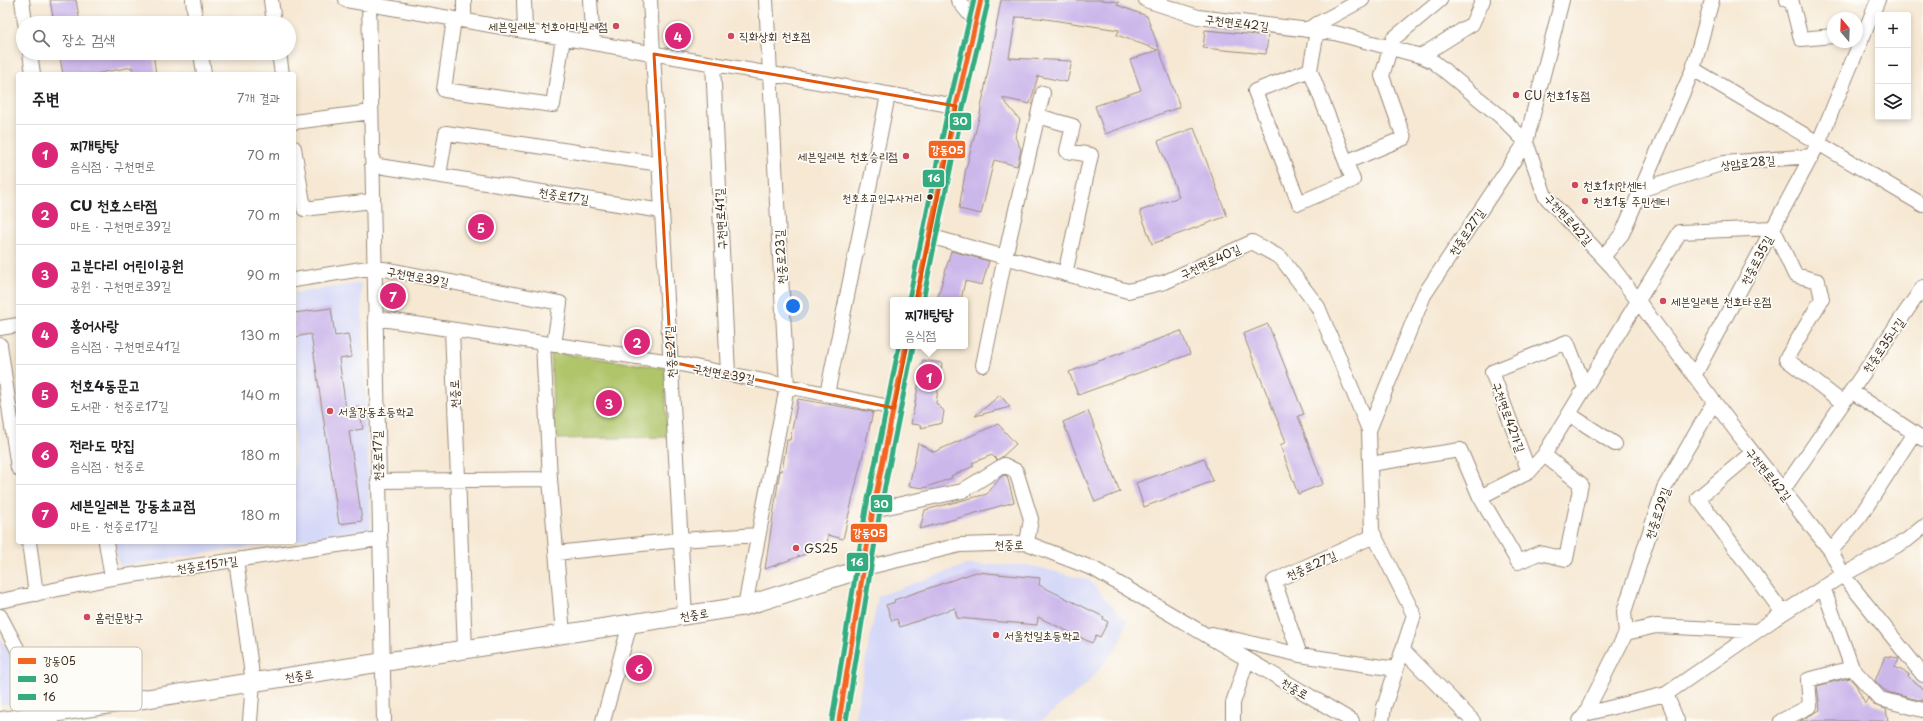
<!DOCTYPE html>
<html lang="ko">
<meta charset="utf-8">
<style>
body{margin:0;font-family:"Playpen Sans","Poor Story",sans-serif;background:#f6f6f6;color:#202124}
.controls{position:absolute;right:12px;top:12px;display:grid;overflow:hidden;border-radius:4px;box-shadow:0 2px 6px #0003}
.controls button{width:36px;height:36px;display:grid;place-items:center;padding:0;border:0;border-bottom:1px solid #e0e0e0;background:#fff;color:#202124;font:20px sans-serif}
.compass{position:absolute;left:1827px;top:12px;width:36px;height:36px;border-radius:50%;background:#fff;box-shadow:0 2px 6px #0003;rotate:341deg}
.you{position:absolute;left:793px;top:306px;width:14px;height:14px;margin:-10px;border:3px solid #fff;border-radius:50%;background:#1a73e8;box-shadow:0 0 0 6px #1a73e833}
.badge{display:grid;place-items:center;width:26px;height:26px;border-radius:50%;background:#db2777;color:#fff;font-size:13px;font-weight:700}
.pin{position:absolute;translate:-50% -50%;border:2px solid #fff;box-shadow:0 1px 4px #0006}
.popup{position:absolute;left:890px;top:297px;width:78px;height:52px;box-sizing:border-box;display:grid;place-content:center;border-radius:4px;background:#fff;filter:drop-shadow(0 1px 3px #0005);font-size:13px;white-space:nowrap;color:#757577}
.popup b{font-size:15px;color:#202124}
.popup::after{content:'';position:absolute;left:50%;top:100%;margin-left:-8px;border:8px solid transparent;border-top-color:#fff}
.list{margin:0;padding:0;list-style:none}
h2{display:flex;justify-content:space-between;align-items:center;height:52px;margin:0;padding:0 16px;font-size:17px}
h2 small{font-size:13px;font-weight:400;color:#757577}
.list li{display:grid;grid-template-columns:26px 1fr auto;gap:12px;align-items:center;box-sizing:border-box;height:60px;padding:0 16px;border-top:1px solid #e0e0e0}
.list b{display:block;font-size:15px;white-space:nowrap}
.list p{margin:0;font-size:13px;white-space:nowrap;color:#757577}
.list em{font-size:13px;font-style:normal;color:#757577}
.icon{flex:none;width:22px;height:22px;fill:none;stroke:currentColor;stroke-width:2;stroke-linecap:round;stroke-linejoin:round}
.map{position:relative;flex:none;width:1923px;height:721px;overflow:hidden}
.search{position:absolute;background:#fff;box-shadow:0 2px 6px #0003;left:16px;top:16px;width:280px;height:44px;display:flex;align-items:center;gap:10px;box-sizing:border-box;padding:0 14px;border-radius:22px;color:#757577;font-size:15px}
.panel{position:absolute;background:#fff;box-shadow:0 2px 6px #0003;left:16px;top:72px;width:280px;height:472px;border-radius:4px}
.map>svg:first-child{display:block}
</style>
<div class="map">
<svg width="1923" height="721" viewBox="0 0 1923 721">
<rect width="100%" height="100%" fill="#fdfcf7"/>
<filter id="ink" filterUnits="userSpaceOnUse"><feTurbulence type="fractalNoise" baseFrequency=".025" numOctaves="2"/><feDisplacementMap in="SourceGraphic" scale="8" xChannelSelector="R" yChannelSelector="G"/><feConvolveMatrix kernelMatrix="1 2 1 2 8 2 1 2 1" color-interpolation-filters="sRGB"/></filter>
<filter id="wash" filterUnits="userSpaceOnUse"><feTurbulence type="fractalNoise" baseFrequency=".012" numOctaves="4" result="noise"/><feDisplacementMap in="SourceGraphic" scale="16" xChannelSelector="R" yChannelSelector="G"/><feGaussianBlur stdDeviation="0.9" result="paint"/><feColorMatrix in="noise" values="0 0 0 0 0 0 0 0 0 0 0 0 0 0 0 0 0 1.4 0 .05"/><feComposite in="paint" operator="in"/></filter>
<g filter="url(#wash)">
<rect width="100%" height="100%" fill="#f6e8d3"/>
<path fill="#d6d8f8" d="M361,283L371,530L294,541V293Z
M115,542H285L119,566Z
M966,565H1028L1089,580L1127,622L1117,648L1087,684L1041,721H854L878,596Z
M0,637L35,700L0,705Z"/>
<path fill="#b0c56a" stroke="#767844" d="M551,352L665,368L667,437L554,439Z"/>
<g id="blocks">
<path fill="#ccb7eb" d="M50,0H76L80,23H54Z
M1001,0H1103L1119,2L1117,5L1147,16L1180,107L1105,134L1095,106L1141,90L1130,60L1158,50L1117,35L1119,30L1039,18L1016,17L1009,58L1072,61L1067,82L1038,76L1030,104L1002,98L1020,120L1015,137L1021,149L1017,166L994,160L981,214L959,209L966,168L980,114Z
M1205,30L1268,36L1266,54L1203,48Z
M59,53H153L156,74H133L132,67L94,74H63Z
M1194,128L1227,216L1152,244L1140,211L1179,197L1158,141Z
M951,251L989,261L982,285L965,281L961,300H937Z
M331,308L335,336L348,334L352,357L339,359L346,409L359,407L363,429L349,431L362,521L339,524L311,334L294,337V313Z
M1268,324L1304,414L1298,416L1323,484L1298,494L1280,445L1286,442L1243,334Z
M1181,331L1190,354L1078,395L1069,372Z
M923,360L942,363L936,403L944,411L942,423L921,428L922,425L911,424Z
M1000,395L1010,407L975,416Z
M798,399L873,412L843,539L828,535L827,546L765,569L780,470L782,471L787,440H790Z
M1088,411L1120,492L1095,502L1063,422Z
M998,424L1016,444L1002,457L997,460L992,455L972,463L974,466L951,476L952,478L924,488L909,486L918,443L934,452Z
M1204,458L1213,481L1144,507L1136,483Z
M1004,475L1007,476L1014,502L920,529L925,510L987,494L1000,478Z
M976,572L1040,578L1039,585L1104,617L1103,619L1108,622L1100,637L1096,635L1092,643L1038,617L1037,625L957,618L955,608L900,627L897,619L892,621L886,605L895,602L894,600Z
M1885,656L1899,658L1895,667L1909,674L1908,677L1923,688V701L1890,693L1883,689L1875,681Z
M1849,678L1856,685L1865,703L1868,698L1874,705L1886,709L1888,721H1800L1820,710L1817,686Z"/>
</g>
</g>
<g filter="url(#ink)">
<use href="#blocks" fill-opacity="0" stroke="#988978" stroke-width="1"/>
<g fill="none" stroke-linecap="round" stroke-linejoin="round">
<defs>
<path id="minor" d="M22,0L25,23
M193,0L196,23
M271,0L274,23
M346,0L956,106
M369,0L384,721
M464,0V20
M524,0L525,31
M590,0L593,43
M650,0L685,616
M958,0L976,22
M1146,0L1198,17L1335,33L1421,56L1434,62L1500,116L1526,142L1545,196L1613,268L1746,444L1831,551L1843,575L1923,675
M1787,0L1792,3L1801,39L1833,36
M454,19L444,90L553,105L563,38
M1306,30L1362,0
M30,53L33,74
M201,53L204,74
M279,53L282,74
M1421,56L1472,24L1483,0
M713,64L728,374
M1693,69L1923,205
M1310,70L1255,91L1299,203L1353,180L1310,70L1317,31
M1038,116L1073,126L1067,151L1091,155L1065,274
M294,122L371,112
M294,148L304,209L372,201
M1346,162L1404,138L1382,76L1393,39L1440,0
M372,165L662,211
M439,175L446,133L660,164
M1640,190L1724,163L1812,156
M929,236L1128,291L1165,282L1252,242L1281,258L1318,307L1369,430
M1603,257L1622,234L1693,69L1712,0
M294,280L374,267L560,303L554,345
M375,318L671,362L894,408
M0,328L18,325
M452,330L465,649
M543,343L550,479L563,634
M0,345L18,468
M983,365L1005,257L1043,93
M1694,376L1818,144L1878,0
M1851,391L1923,439
M827,394L888,95
M1569,414L1615,444
M1752,453L1698,498L1783,613
M1370,464L1460,450L1480,497L1518,562L1539,553L1566,559L1581,484L1544,455
M1529,472L1492,372L1567,342L1585,388
M378,481L550,479
M1783,490L1923,287
M1480,497L1529,472L1544,455L1680,232L1773,228L1795,275L1818,281L1822,299L1786,359L1843,403
M873,510L962,491L1004,465L1016,471L1031,519L1027,543
M29,542L36,594
M106,542L112,578
M1831,551L1861,515L1914,433
M556,553L680,540L758,535
M236,560L253,682L250,721
M865,568L960,545L1027,543L1094,569L1352,721
M1823,587L1852,668L1880,699L1923,710
M0,601L112,578L379,539
M745,606L787,386L766,0
M0,616L51,713L52,721
M1626,633L1624,612L1664,488L1714,402
M1212,634L1300,655L1396,669
M1403,650L1473,721
M1300,655L1274,581L1374,536
M1666,694L1677,721
M1585,714L1626,633L1656,626L1756,631
M603,721L630,624
M1233,721V703L1247,660
M1382,721L1384,707L1414,615L1372,531L1369,430L1424,295L1526,142L1562,0
M1580,721L1585,714L1666,694L1783,613L1843,575L1907,540L1923,527
M1781,721L1810,706L1808,680L1852,668"/>
<path id="major" d="M916,300L956,106L981,0
M2,721L745,606L865,568
M839,721L873,510L906,346"/>
</defs>
<use href="#minor" stroke="#988978" stroke-width="16"/>
<use href="#major" stroke="#988978" stroke-width="20"/>
<use href="#minor" stroke="#fff" stroke-width="14"/>
<use href="#major" stroke="#fff" stroke-width="18"/>
<defs>
<path id="bus-1" d="M916,300L956,106L981,0
M839,721L873,510L906,346"/>
<path id="bus-2" d="M923,300L963,108L988,2
M846,721L880,511L913,347"/>
<path id="bus-3" d="M909,299L949,105L974,0
M832,720L866,509L899,346"/>
</defs>
<use href="#bus-1" stroke="#fdfcf7" stroke-width="8"/>
<use href="#bus-2" stroke="#fdfcf7" stroke-width="8"/>
<use href="#bus-3" stroke="#fdfcf7" stroke-width="8"/>
<use href="#bus-1" stroke="#f26522" stroke-width="5"/>
<use href="#bus-2" stroke="#35ac80" stroke-width="5"/>
<use href="#bus-3" stroke="#35ac80" stroke-width="5"/>
</g>
</g>
<path fill="none" stroke="#df570d" stroke-width="3" stroke-linejoin="round" d="M654,54L956,106L894,408L671,362Z"/>
<g fill="#d1495b" stroke="#fdfcf7" stroke-width="1.5">
<circle cx="616" cy="26" r="4"/>
<circle cx="731" cy="36" r="4"/>
<circle cx="1516" cy="95" r="4"/>
<circle cx="906" cy="156" r="4"/>
<circle cx="1575" cy="185" r="4"/>
<circle cx="1585" cy="201" r="4"/>
<circle cx="1663" cy="301" r="4"/>
<circle cx="330" cy="411" r="4"/>
<circle cx="796" cy="548" r="4"/>
<circle cx="87" cy="617" r="4"/>
<circle cx="996" cy="635" r="4"/>
</g>
<circle fill="#3b2a1e" stroke="#fdfcf7" stroke-width="1.5" cx="930" cy="197" r="3.5"/>
<g text-anchor="middle" dominant-baseline="central" stroke-width="3.5" stroke-linejoin="round" paint-order="stroke">
<g font-size="11" fill="#3b2a1e" stroke="#fdfcf7" text-anchor="end">
<text x="922" y="197">천호초교입구사거리</text>
</g>
<g font-size="12" fill="#3b2a1e" stroke="#fdfcf7">
<text transform="translate(1237 22) rotate(7)">구천면로42길</text>
<text transform="translate(1748 162) rotate(-6)">상암로28길</text>
<text transform="translate(564 195) rotate(9)">천중로17길</text>
<text transform="translate(720 219) rotate(-93)">구천면로41길</text>
<text transform="translate(1569 219) rotate(48)">구천면로42길</text>
<text transform="translate(1466 232) rotate(-56)">천중로27길</text>
<text transform="translate(780 257) rotate(-93)">천중로23길</text>
<text transform="translate(1756 260) rotate(-62)">천중로35길</text>
<text transform="translate(1210 261) rotate(-25)">구천면로40길</text>
<text transform="translate(418 276) rotate(11)">구천면로39길</text>
<text transform="translate(1883 345) rotate(-55)">천중로35나길</text>
<text transform="translate(670 352) rotate(-93)">천중로21길</text>
<text transform="translate(724 373) rotate(11)">구천면로39길</text>
<text transform="translate(454 394) rotate(-92)">천중로</text>
<text transform="translate(1509 417) rotate(70)">구천면로42가길</text>
<text transform="translate(377 456) rotate(-91)">천중로17길</text>
<text transform="translate(1769 474) rotate(51)">구천면로42길</text>
<text transform="translate(1657 513) rotate(-71)">천중로29길</text>
<text transform="translate(1009 544) rotate(-1)">천중로</text>
<text transform="translate(207 564) rotate(-8)">천중로15가길</text>
<text transform="translate(1311 565) rotate(-24)">천중로27길</text>
<text transform="translate(694 614) rotate(-9)">천중로</text>
<text transform="translate(299 675) rotate(-9)">천중로</text>
<text transform="translate(1295 688) rotate(30)">천중로</text>
</g>
<g font-size="12" fill="#3b2a1e" stroke="#fdfcf7" text-anchor="start">
<text x="608" y="26" text-anchor="end">세븐일레븐 천호아마빌레점</text>
<text x="739" y="36">직화상회 천호점</text>
<text x="1524" y="95">CU 천호1동점</text>
<text x="898" y="156" text-anchor="end">세븐일레븐 천호승리점</text>
<text x="1583" y="185">천호1치안센터</text>
<text x="1593" y="201">천호1동 주민센터</text>
<text x="1671" y="301">세븐일레븐 천호타운점</text>
<text x="338" y="411">서울강동초등학교</text>
<text x="804" y="548">GS25</text>
<text x="95" y="617">홈런문방구</text>
<text x="1004" y="635">서울천일초등학교</text>
</g>
</g>
<rect x="10" y="647" width="132" height="64" rx="6" fill="#fdfcf7" stroke="#c3bdb6" stroke-width="1"/>
<rect x="18" y="658" width="18" height="6" fill="#f26522"/>
<rect x="18" y="676" width="18" height="6" fill="#35ac80"/>
<rect x="18" y="694" width="18" height="6" fill="#35ac80"/>
<g font-size="11" fill="#3b2a1e">
<text x="43" y="665">강동05</text>
<text x="43" y="683">30</text>
<text x="43" y="701">16</text>
</g>
<g stroke="#fdfcf7" stroke-width="1.5">
<rect x="949" y="112" width="23" height="19" rx="4" fill="#35ac80"/>
<rect x="928" y="140" width="38" height="19" rx="4" fill="#f26522"/>
<rect x="922" y="169" width="23" height="19" rx="4" fill="#35ac80"/>
<rect x="870" y="494" width="23" height="19" rx="4" fill="#35ac80"/>
<rect x="850" y="523" width="38" height="20" rx="4" fill="#f26522"/>
<rect x="846" y="552" width="23" height="20" rx="4" fill="#35ac80"/>
</g>
<g font-size="11" text-anchor="middle" font-weight="bold" fill="#fff">
<text x="960" y="125">30</text>
<text x="947" y="154">강동05</text>
<text x="934" y="182">16</text>
<text x="881" y="508">30</text>
<text x="869" y="537">강동05</text>
<text x="857" y="566">16</text>
</g>
</svg>
<div class="controls">
<button>+</button>
<button>−</button>
<button><svg class="icon" aria-label="layers" viewBox="0 0 24 24"><path d="M12 4l9 5-9 5-9-5zM3 14l9 5 9-5"/></svg></button>
</div>
<svg class="compass" viewBox="-18 -18 36 36"><path d="M0-13l5 13h-10z" fill="#e53935"/><path d="M0 13l5-13h-10z" fill="#757577"/></svg>
<div class="you"></div>
<div class="pin badge" style="left:929px;top:377px">1</div>
<div class="popup"><b>찌개탕탕</b>음식점</div>
<div class="pin badge" style="left:637px;top:342px">2</div>
<div class="pin badge" style="left:609px;top:403px">3</div>
<div class="pin badge" style="left:678px;top:36px">4</div>
<div class="pin badge" style="left:481px;top:227px">5</div>
<div class="pin badge" style="left:639px;top:668px">6</div>
<div class="pin badge" style="left:393px;top:296px">7</div>
<div class="search"><svg class="icon" aria-label="search" viewBox="0 0 24 24"><circle cx="10" cy="10" r="6"/><path d="M15 15l6 6"/></svg>장소 검색</div>
<section class="panel">
<h2>주변<small>7개 결과</small></h2>
<ul class="list">
<li><span class="badge">1</span><div><b>찌개탕탕</b><p>음식점 · 구천면로</p></div><em>70 m</em></li>
<li><span class="badge">2</span><div><b>CU 천호스타점</b><p>마트 · 구천면로39길</p></div><em>70 m</em></li>
<li><span class="badge">3</span><div><b>고분다리 어린이공원</b><p>공원 · 구천면로39길</p></div><em>90 m</em></li>
<li><span class="badge">4</span><div><b>홍어사랑</b><p>음식점 · 구천면로41길</p></div><em>130 m</em></li>
<li><span class="badge">5</span><div><b>천호4동문고</b><p>도서관 · 천중로17길</p></div><em>140 m</em></li>
<li><span class="badge">6</span><div><b>전라도 맛집</b><p>음식점 · 천중로</p></div><em>180 m</em></li>
<li><span class="badge">7</span><div><b>세븐일레븐 강동초교점</b><p>마트 · 천중로17길</p></div><em>180 m</em></li>
</ul>
</section>
</div>
